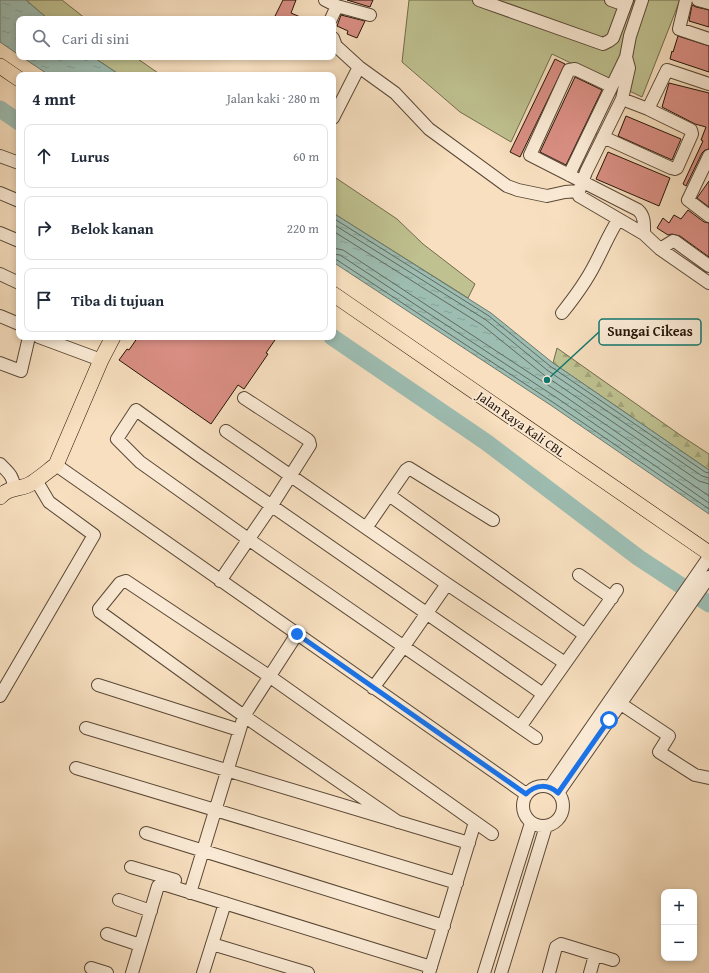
<!DOCTYPE html>
<html lang="id">
<meta charset="utf-8">
<style>
body{margin:0;font-family:"Gentium Book Plus",serif;background:#f2f2f3;color:#1f2937}
.controls{position:absolute;right:12px;bottom:12px;display:grid;overflow:hidden;border-radius:8px;box-shadow:0 2px 6px #0003}
.controls button{width:36px;height:36px;display:grid;place-items:center;padding:0;border:0;border-bottom:1px solid #e0e1e3;background:#fff;color:#1f2937;font:20px sans-serif}
.stop{position:absolute;width:12px;height:12px;margin:-9px;border:3px solid #1a73e8;border-radius:50%;background:#fff}
.stop.end{background:#1a73e8;border-color:#fff;box-shadow:0 1px 4px #0008}
.list{margin:0;padding:0;list-style:none}
h2{display:flex;justify-content:space-between;align-items:center;height:52px;margin:0;padding:0 16px;font-size:17px}
h2 small{font-size:13px;font-weight:400;color:#747a83}
.list li{display:grid;grid-template-columns:26px 1fr auto;gap:12px;align-items:center;box-sizing:border-box;height:64px;margin:0 8px 8px;padding:0 8px;border:1px solid #e0e1e3;border-radius:8px}
.list b{display:block;font-size:15px;white-space:nowrap}
.list em{font-size:13px;font-style:normal;color:#747a83}
.icon{flex:none;width:22px;height:22px;fill:none;stroke:currentColor;stroke-width:2;stroke-linecap:round;stroke-linejoin:round}
.map{position:relative;flex:none;width:709px;height:973px;overflow:hidden}
.search{position:absolute;background:#fff;box-shadow:0 2px 6px #0003;left:16px;top:16px;width:320px;height:44px;display:flex;align-items:center;gap:10px;box-sizing:border-box;padding:0 14px;border-radius:8px;color:#747a83;font-size:15px}
.panel{position:absolute;background:#fff;box-shadow:0 2px 6px #0003;left:16px;top:72px;width:320px;height:268px;border-radius:8px}
.map>svg:first-child{display:block}
</style>
<div class="map">
<svg width="709" height="973" viewBox="0 0 709 973">
<defs>
<pattern id="forest-firs" width="22" height="20" patternUnits="userSpaceOnUse"><rect width="22" height="20" fill="#bfc190"/><path d="M5 1l3.5 6h-7zM16 11l3.5 6h-7z" fill="#a4a57b"/></pattern>
<pattern id="water-ripples" width="26" height="14" patternUnits="userSpaceOnUse"><rect width="26" height="14" fill="#9dbdb2"/><path d="M2 4q2-2 4 0t4 0M15 11q2-2 4 0t4 0" fill="none" stroke="#87a298"/></pattern>
</defs>
<rect width="100%" height="100%" fill="#f7dfbf"/>
<filter id="stains"><feTurbulence type="fractalNoise" baseFrequency=".005" numOctaves="4"/><feColorMatrix values="0 0 0 0 .2 0 0 0 0 .09 0 0 0 0 .02 0 0 0 .5 -.17"/></filter>
<radialGradient id="worn" r=".72"><stop offset=".6" stop-color="#630" stop-opacity="0"/><stop offset="1" stop-color="#630" stop-opacity=".3"/></radialGradient>
<path fill="#bfc190" stroke="#726b4c" d="M26,0H62L86,19H48Z
M409,0H680L642,97L552,54L511,142L460,112L402,62Z
M93,57H135L161,75H120Z
M333,176L397,219L423,244L475,284L468,298L333,213Z"/>
<path fill="url(#forest-firs)" stroke="#726b4c" d="M557,348L683,437L709,454V470L553,363Z"/>
<path fill="url(#water-ripples)" stroke="#6d7a6e" d="M0,0H26L48,19H19V55L0,42Z
M22,57H93L120,75H49Z
M333,213L491,313L553,363L709,470V514L552,406L333,262Z"/>
<g fill="none" stroke-linecap="round" stroke-linejoin="round">
<path stroke="#61695d" stroke-width="1" d="M333,218L489,316L550,366L705,472L709,473
M333,224L486,320L547,370L702,476L709,478
M333,231L482,325L544,375L699,481L709,484
M333,248L343,250L560,393L709,496
M333,254L340,255L557,398L709,503
M333,259L337,260L554,403L709,509"/>
<path stroke="#9dbdb2" stroke-width="17" d="M0,109L19,122
M332,337L486,442L639,558L709,604"/>
</g>
<path fill="#da8f84" stroke="#251508" d="M283,0H296L291,13L305,19H282L275,16Z
M347,0H373L370,7Z
M692,5L696,7L709,10V27L689,21Z
M341,15L365,21L357,38L347,34L348,31L337,26Z
M678,36L709,46V72L670,59L672,51L673,52Z
M555,59L565,64L520,157L510,152Z
M575,77L602,90L566,165L540,152Z
M669,83L709,93V149L705,150L702,153L686,186L683,184L703,141L701,140L706,127L695,124L662,107Z
M626,116L681,139L672,160L618,136Z
M608,152L670,178L659,206L596,179Z
M709,181V207L697,198Z
M688,210L704,222L709,223V257L680,236L672,234L668,235L657,228L663,218L669,223L674,215L681,219Z
M138,337H277L266,353L268,354L244,389L238,385L211,424L119,360L127,349L129,350Z"/>
<g fill="none" stroke-linecap="round" stroke-linejoin="round">
<defs>
<path id="minor" d="M325,0L337,6L331,19
M479,0L603,44L609,41L613,38L627,0
M611,0L625,5
M686,0L679,29L709,39
M698,0L709,3
M337,6L370,15
M333,38L336,46L359,67L395,93L429,129L507,186L518,190L547,196L565,192L579,191
M626,57L629,68L622,99L586,172L579,191V196L644,234L660,249L709,283
M611,86L575,69L569,70L530,155L638,210C645,216 644,225 644,234
M648,109L667,70L709,84
M333,118L359,67
M603,137L671,168L675,169L677,168L692,134L691,130L648,109L622,99
M0,156L19,163
M709,156L688,200L709,216
M569,175L626,57L630,36L642,0
M0,193L19,201
M0,233L19,241
M660,249L673,241L676,242L709,266
M0,274L19,283
M562,313C574,298 586,282 595,264C603,249 609,234 618,220
M0,316L19,324
M39,337L101,360
M0,363L21,371L29,337
M226,431L447,584L565,663
M0,464C7,471 15,477 13,488
M56,465L526,794
M389,495L585,635
M366,528L406,470L409,468L493,520
M579,575L612,598
M220,581L272,505L310,445L309,441L307,439L244,398
M98,685L239,730
M373,688L404,646L447,584
M0,696L94,535L49,502L36,480
M621,704L669,736L659,752L695,775L709,778
M520,727L617,590
M86,728L469,843
M536,738L248,539L140,462L117,439L136,410L197,454L543,694
M76,768L457,883
M523 806a20 20 0 1 1 40 0a20 20 0 1 1-40 0Z
M550,787L709,557
M558,793L709,577
M398,822L244,716L100,612L99,609L120,583L126,581L269,676L492,834
M146,833L444,926
M131,867L175,880
M190,893L244,716L297,634
M119,900L151,911
M107,934L140,945
M212,944L308,973
M91,968L107,973
M132,973L158,886L163,884L431,967
M203,973L225,903
M429,973L475,822
M484,973L531,823
M501,973L546,826
M549,973L556,947L561,944L613,960
M590,973L595,955"/>
<path id="major" d="M0,66L19,79
M333,294L709,553
M0,497C9,486 22,490 32,483C40,478 48,471 56,465L101,360L113,337"/>
</defs>
<use href="#minor" stroke="#5a4836" stroke-width="14"/>
<use href="#major" stroke="#251508" stroke-width="16"/>
<use href="#minor" stroke="#faead5" stroke-width="12"/>
<use href="#major" stroke="#f7dfbf" stroke-width="15"/>
</g>
<g fill="none" stroke-linecap="round" stroke-linejoin="round">
<path stroke="#1a73e8" stroke-width="5" d="M297,634L526,794C536,784 548,784 558,793L609,720"/>
</g>
<g text-anchor="middle" dominant-baseline="central" stroke-width="3.5" stroke-linejoin="round" paint-order="stroke">
<g font-size="13" fill="#251508" stroke="#faead5">
<text transform="translate(521 424) rotate(35)">Jalan Raya Kali CBL</text>
</g>
</g>
<path fill="none" stroke="#0f766e" stroke-width="1.5" d="M547 380L599 332"/>
<circle fill="#0f766e" stroke="#faead5" stroke-width="1.5" cx="547" cy="380" r="4"/>
<rect fill="#faead5" stroke="#0f766e" stroke-width="1.5" x="599" y="319" width="102" height="26" rx="4"/>
<g font-size="14" text-anchor="middle" font-weight="bold" fill="#251508">
<text x="650" y="336">Sungai Cikeas</text>
</g>
<rect width="100%" height="100%" filter="url(#stains)"/>
<rect width="100%" height="100%" fill="url(#worn)"/>
</svg>
<div class="controls">
<button>+</button>
<button>−</button>
</div>
<div class="stop" style="left:609px;top:720px"></div>
<div class="stop end" style="left:297px;top:634px"></div>
<div class="search"><svg class="icon" aria-label="search" viewBox="0 0 24 24"><circle cx="10" cy="10" r="6"/><path d="M15 15l6 6"/></svg>Cari di sini</div>
<section class="panel">
<h2>4 mnt<small>Jalan kaki · 280 m</small></h2>
<ul class="list">
<li><svg class="icon" aria-label="ahead" viewBox="0 0 24 24"><path d="M12 20V5M6 11l6-6 6 6"/></svg><div><b>Lurus</b></div><em>60 m</em></li>
<li><svg class="icon" aria-label="right" viewBox="0 0 24 24"><path d="M7 20v-9h11M14 6l5 5-5 5"/></svg><div><b>Belok kanan</b></div><em>220 m</em></li>
<li><svg class="icon" aria-label="arrive" viewBox="0 0 24 24"><path d="M6 21V4h12l-3 4 3 4H6"/></svg><div><b>Tiba di tujuan</b></div></li>
</ul>
</section>
</div>
